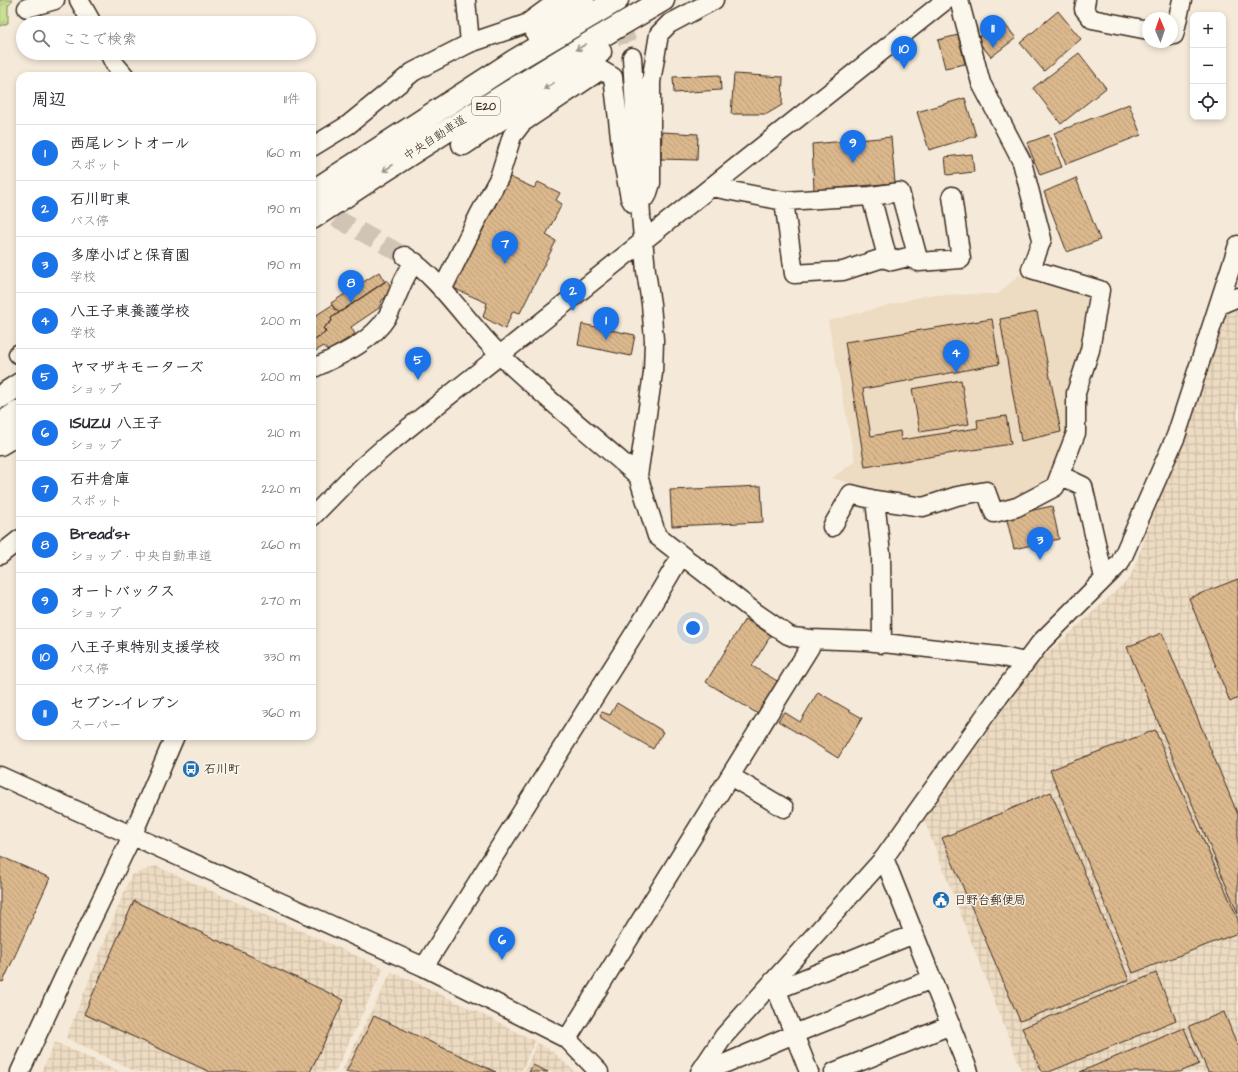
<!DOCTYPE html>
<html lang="ja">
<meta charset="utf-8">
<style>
body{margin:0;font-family:"Architects Daughter","Klee One",sans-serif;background:#f2f2f3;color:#2b2b33}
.controls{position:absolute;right:12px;top:12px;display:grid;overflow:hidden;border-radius:8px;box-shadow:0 2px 6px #0003}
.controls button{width:36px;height:36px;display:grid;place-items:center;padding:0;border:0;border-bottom:1px solid #e1e1e2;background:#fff;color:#2b2b33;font:20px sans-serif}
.compass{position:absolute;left:1142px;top:12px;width:36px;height:36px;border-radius:50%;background:#fff;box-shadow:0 2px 6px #0003;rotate:358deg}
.you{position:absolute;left:693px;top:628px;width:14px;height:14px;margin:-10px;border:3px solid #fff;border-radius:50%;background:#1a73e8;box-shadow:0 0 0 6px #1a73e833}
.badge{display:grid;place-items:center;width:26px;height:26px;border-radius:50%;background:#1a73e8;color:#fff;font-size:13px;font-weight:700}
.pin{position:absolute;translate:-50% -33px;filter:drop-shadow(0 1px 2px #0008)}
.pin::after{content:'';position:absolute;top:21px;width:14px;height:12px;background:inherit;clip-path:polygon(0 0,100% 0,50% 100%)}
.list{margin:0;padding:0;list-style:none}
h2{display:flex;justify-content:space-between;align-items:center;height:52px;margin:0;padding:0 16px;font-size:17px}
h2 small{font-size:13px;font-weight:400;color:#7c7c81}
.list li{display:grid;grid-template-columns:26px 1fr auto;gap:12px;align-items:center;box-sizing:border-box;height:56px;padding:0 16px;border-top:1px solid #e1e1e2}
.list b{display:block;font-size:15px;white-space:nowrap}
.list p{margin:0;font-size:13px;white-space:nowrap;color:#7c7c81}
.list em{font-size:13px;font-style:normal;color:#7c7c81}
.icon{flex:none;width:22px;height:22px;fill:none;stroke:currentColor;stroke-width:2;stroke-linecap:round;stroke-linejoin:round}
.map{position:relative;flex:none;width:1238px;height:1072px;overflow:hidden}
.search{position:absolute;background:#fff;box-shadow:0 2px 6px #0003;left:16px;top:16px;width:300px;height:44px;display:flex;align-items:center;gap:10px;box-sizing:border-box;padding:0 14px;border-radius:22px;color:#7c7c81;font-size:15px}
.panel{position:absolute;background:#fff;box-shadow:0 2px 6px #0003;left:16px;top:72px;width:300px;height:668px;border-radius:12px}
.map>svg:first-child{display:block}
</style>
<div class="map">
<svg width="1238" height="1072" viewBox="0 0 1238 1072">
<defs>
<pattern id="industrial-grid" width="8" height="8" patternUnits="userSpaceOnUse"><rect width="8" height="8" fill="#eddbc2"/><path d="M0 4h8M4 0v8" fill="none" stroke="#ccbca6"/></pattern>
<pattern id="forest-crowns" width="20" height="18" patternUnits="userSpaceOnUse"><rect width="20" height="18" fill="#c9df94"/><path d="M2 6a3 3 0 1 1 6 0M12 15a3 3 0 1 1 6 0" fill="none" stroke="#aec07f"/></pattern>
<pattern id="building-back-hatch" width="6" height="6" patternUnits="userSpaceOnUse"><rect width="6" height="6" fill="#dbb88d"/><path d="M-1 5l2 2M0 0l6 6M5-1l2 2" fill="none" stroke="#bd9e79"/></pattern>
</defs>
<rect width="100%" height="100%" fill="#f5ead9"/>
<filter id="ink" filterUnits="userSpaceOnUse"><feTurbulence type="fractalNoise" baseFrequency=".025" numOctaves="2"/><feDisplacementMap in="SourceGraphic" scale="8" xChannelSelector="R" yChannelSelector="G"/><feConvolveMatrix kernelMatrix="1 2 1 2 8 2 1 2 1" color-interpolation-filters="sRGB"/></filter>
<g filter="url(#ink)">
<path fill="#eddbc2" d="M1019,275L1088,295L1070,432L1051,483L997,507L990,482L925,500L878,492L832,478L855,461L828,321L927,295L998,294Z"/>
<path fill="url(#industrial-grid)" d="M1238,304V1072H1022L924,820L1036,664L1130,578L1180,445L1225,310Z
M156,866L384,968L335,1072H137L66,1038L131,875Z
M391,972L411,980L492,1019L535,1041L521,1072H341Z
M55,1042L121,1072H41Z
M537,1043L552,1051L575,1072H524Z"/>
<path fill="url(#forest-crowns)" stroke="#828459" d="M0,0H13L8,6V23L0,26Z"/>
<path fill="url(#building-back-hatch)" stroke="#3b2a1e" d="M1058,11L1081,39L1044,71L1020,43Z
M998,22H1003L1016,38L991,57L976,39Z
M958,35L965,64L945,68L938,40Z
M1079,53L1106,88L1061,124L1033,88Z
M734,74L783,77L782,105L767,114H731Z
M720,75L721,90L674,93L673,77Z
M965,98L976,136L929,150L917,112Z
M1129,104L1141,135L1066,164L1054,133Z
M662,132L698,134L697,160L661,159Z
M1049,135L1062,167L1040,175L1027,143Z
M891,137L895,183L814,190L812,144Z
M972,154L974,172L947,175L945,157Z
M510,177L534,188L538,182L560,193L556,200L562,204L546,235L556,241L520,313L513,311L505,329L483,317L487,303L453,288Z
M1076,178L1100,240L1067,252L1044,192Z
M379,272L385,282L339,313L336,309L335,310L331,303Z
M387,280L391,287L385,298L382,300L379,308L351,327L355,334L328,351L324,346L312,353V342L326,332L323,328L332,321L331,318Z
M332,305L339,313L331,318L332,321L323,328L326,332L312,342V318Z
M1037,312L1061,432L1021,441L1000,319Z
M992,319L999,364L863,389L871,436L900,431L901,440L978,428L977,420L1006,416L1011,444L865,467L845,342Z
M582,324L635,335L631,356L578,345Z
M961,380L969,424L920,432L912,389Z
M761,486L763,522L672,526L670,490Z
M1052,506L1059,539L1014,549L1006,516Z
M1238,579V698L1230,702L1189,598Z
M745,619L771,635L752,666L779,682L758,714L706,682Z
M1162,633L1238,815V914L1127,647Z
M818,692L862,718L838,758L778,721L784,712L800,722Z
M617,703L661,730V731L663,732L653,749L601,718L600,714L602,712L610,715Z
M1155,730L1238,919V933L1133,973L1050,770Z
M1051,792L1129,980L1020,1021L942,838Z
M0,856L50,878L3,982L0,981Z
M134,901L344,1000L310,1072H210L84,1014Z
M1156,973L1176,1020L1049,1072H1042L1022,1028Z
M1224,1012L1238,1047V1072H1208L1189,1026Z
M374,1016L496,1072H346Z
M1184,1028L1199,1064L1180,1072H1080Z
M533,1065L548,1072H529Z"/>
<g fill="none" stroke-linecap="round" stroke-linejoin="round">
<path stroke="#d0c4b4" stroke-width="18" stroke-dasharray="18 9" stroke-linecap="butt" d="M614,0L632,57
M312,205L405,256"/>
<defs>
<path id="minor" d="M79,0L92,23
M466,0L470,43
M1086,0L1084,9L1092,19L1148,30
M27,8L55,0
M1172,35H1174L1182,0
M109,53L114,63L125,76
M632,57L641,216L646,271L651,304L654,340L653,373L638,476L657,536L756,613L788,635L793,637L811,639L866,641L998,656L1025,662
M312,147L348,125L413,72L470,43L526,24L559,0
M711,187L784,201L871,196L886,253L883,258L843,271L794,274L784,201
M647,196L651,183V82L659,34L669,24L714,0
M871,196L900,192L919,262
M405,256C442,280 469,326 501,356C545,398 593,436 638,476
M883,258L892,261L908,257L919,262L961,259L952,196
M442,290L480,213L499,178L512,136L522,123L601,70L613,77L623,162L630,198L633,203
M1219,305L1238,297
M18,354L20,353
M312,369C338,356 371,343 387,317C398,299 401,278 415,262
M1060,475L1083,486L1104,578
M875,500L881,554L882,644
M312,517L353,475L387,445L946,0
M832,527L851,494L875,500L923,507L957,496L986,491L994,513L1017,507L1055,487L1076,433V393L1090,350L1100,290L1031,269L1042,239L1022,162L981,83L959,0
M0,555L20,539
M0,776L424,967L567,1039L599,1072
M730,776L784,808
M884,858L969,1072
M424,967L649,610L681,556
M773,981L786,986L914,934
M773,981L809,1072
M567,1039L810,647L811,639
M702,1070L719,1066L794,1034L932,979
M20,1072L64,977L132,836L175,736
M700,1072L724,1036L884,858L994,703L1041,642L1120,563L1176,436L1238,245
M834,1072L951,1025"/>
<path id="highway" d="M537,33L583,0
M463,144L600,52
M312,192L514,61L617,0
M312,218C427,142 544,69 663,0
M0,397L20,384
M0,424L20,411
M0,444L20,432"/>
</defs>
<use href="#minor" stroke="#3b2a1e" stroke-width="21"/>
<use href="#highway" stroke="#3b2a1e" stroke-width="25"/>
<use href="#minor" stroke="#fbf7ec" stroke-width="18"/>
<use href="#highway" stroke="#fbf7ec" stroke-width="22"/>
</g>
<defs><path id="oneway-shaft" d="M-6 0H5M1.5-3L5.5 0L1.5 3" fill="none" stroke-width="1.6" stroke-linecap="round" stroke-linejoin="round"/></defs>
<g stroke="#9b9085">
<use href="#oneway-shaft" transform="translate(581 47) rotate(150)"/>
<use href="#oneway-shaft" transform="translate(549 86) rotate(147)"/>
<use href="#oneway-shaft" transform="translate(388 168) rotate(147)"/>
</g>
</g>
<defs>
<symbol id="bus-disc" viewBox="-11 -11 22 22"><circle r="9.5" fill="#1f6fb2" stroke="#fbf7ec"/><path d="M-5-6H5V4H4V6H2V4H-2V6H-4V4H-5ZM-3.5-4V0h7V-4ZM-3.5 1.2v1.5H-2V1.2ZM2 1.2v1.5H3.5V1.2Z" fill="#fff"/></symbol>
<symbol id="civic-disc" viewBox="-11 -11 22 22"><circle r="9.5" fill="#1f6fb2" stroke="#fbf7ec"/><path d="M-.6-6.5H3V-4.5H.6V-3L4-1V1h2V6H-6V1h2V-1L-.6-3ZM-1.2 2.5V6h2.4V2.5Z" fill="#fff"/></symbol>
</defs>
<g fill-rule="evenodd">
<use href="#bus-disc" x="181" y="759" width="20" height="20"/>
<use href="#civic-disc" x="931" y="890" width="20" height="20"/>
</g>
<g text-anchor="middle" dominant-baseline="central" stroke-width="3" stroke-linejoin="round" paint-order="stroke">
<rect fill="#fbf7ec" stroke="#75685c" stroke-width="1" x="472" y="97" width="28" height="18" rx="3"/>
<g font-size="11" font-weight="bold" fill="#3b2a1e">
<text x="486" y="106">E20</text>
</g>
<g font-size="12" fill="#3b2a1e" stroke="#fbf7ec">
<text transform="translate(435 138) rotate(-33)">中央自動車道</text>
</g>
<g font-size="12" font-weight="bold" fill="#3b2a1e" stroke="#fbf7ec" text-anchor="start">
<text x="204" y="769">石川町</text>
<text x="954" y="900">日野台郵便局</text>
</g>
</g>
</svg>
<div class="controls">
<button>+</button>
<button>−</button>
<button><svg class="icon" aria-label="locate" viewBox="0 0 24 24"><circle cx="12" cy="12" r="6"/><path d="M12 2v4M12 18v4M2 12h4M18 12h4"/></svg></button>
</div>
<svg class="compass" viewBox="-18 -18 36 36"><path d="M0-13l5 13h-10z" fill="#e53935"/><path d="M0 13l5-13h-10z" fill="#7c7c81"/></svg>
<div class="you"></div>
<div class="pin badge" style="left:606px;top:340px">1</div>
<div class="pin badge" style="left:573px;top:311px">2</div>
<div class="pin badge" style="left:1040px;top:560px">3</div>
<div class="pin badge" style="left:956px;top:373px">4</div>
<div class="pin badge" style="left:418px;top:380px">5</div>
<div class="pin badge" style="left:502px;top:960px">6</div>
<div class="pin badge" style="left:505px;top:264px">7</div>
<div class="pin badge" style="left:351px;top:303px">8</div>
<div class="pin badge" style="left:853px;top:163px">9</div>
<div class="pin badge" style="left:904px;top:69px">10</div>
<div class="pin badge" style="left:993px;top:48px">11</div>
<div class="search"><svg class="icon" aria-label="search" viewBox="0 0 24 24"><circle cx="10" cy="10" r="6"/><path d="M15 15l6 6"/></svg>ここで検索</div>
<section class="panel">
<h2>周辺<small>11件</small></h2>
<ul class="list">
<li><span class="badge">1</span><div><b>西尾レントオール</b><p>スポット</p></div><em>160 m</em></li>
<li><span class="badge">2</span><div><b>石川町東</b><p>バス停</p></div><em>190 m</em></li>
<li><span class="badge">3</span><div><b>多摩小ばと保育園</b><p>学校</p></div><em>190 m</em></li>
<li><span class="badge">4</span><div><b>八王子東養護学校</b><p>学校</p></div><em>200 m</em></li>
<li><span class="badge">5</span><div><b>ヤマザキモーターズ</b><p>ショップ</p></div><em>200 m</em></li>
<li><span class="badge">6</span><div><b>ISUZU 八王子</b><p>ショップ</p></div><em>210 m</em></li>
<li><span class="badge">7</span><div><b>石井倉庫</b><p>スポット</p></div><em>220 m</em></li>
<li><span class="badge">8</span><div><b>Bread's+</b><p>ショップ · 中央自動車道</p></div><em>260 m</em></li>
<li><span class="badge">9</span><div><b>オートバックス</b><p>ショップ</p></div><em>270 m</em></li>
<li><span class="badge">10</span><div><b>八王子東特別支援学校</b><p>バス停</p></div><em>330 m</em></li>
<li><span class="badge">11</span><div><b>セブン-イレブン</b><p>スーパー</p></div><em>360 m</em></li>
</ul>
</section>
</div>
